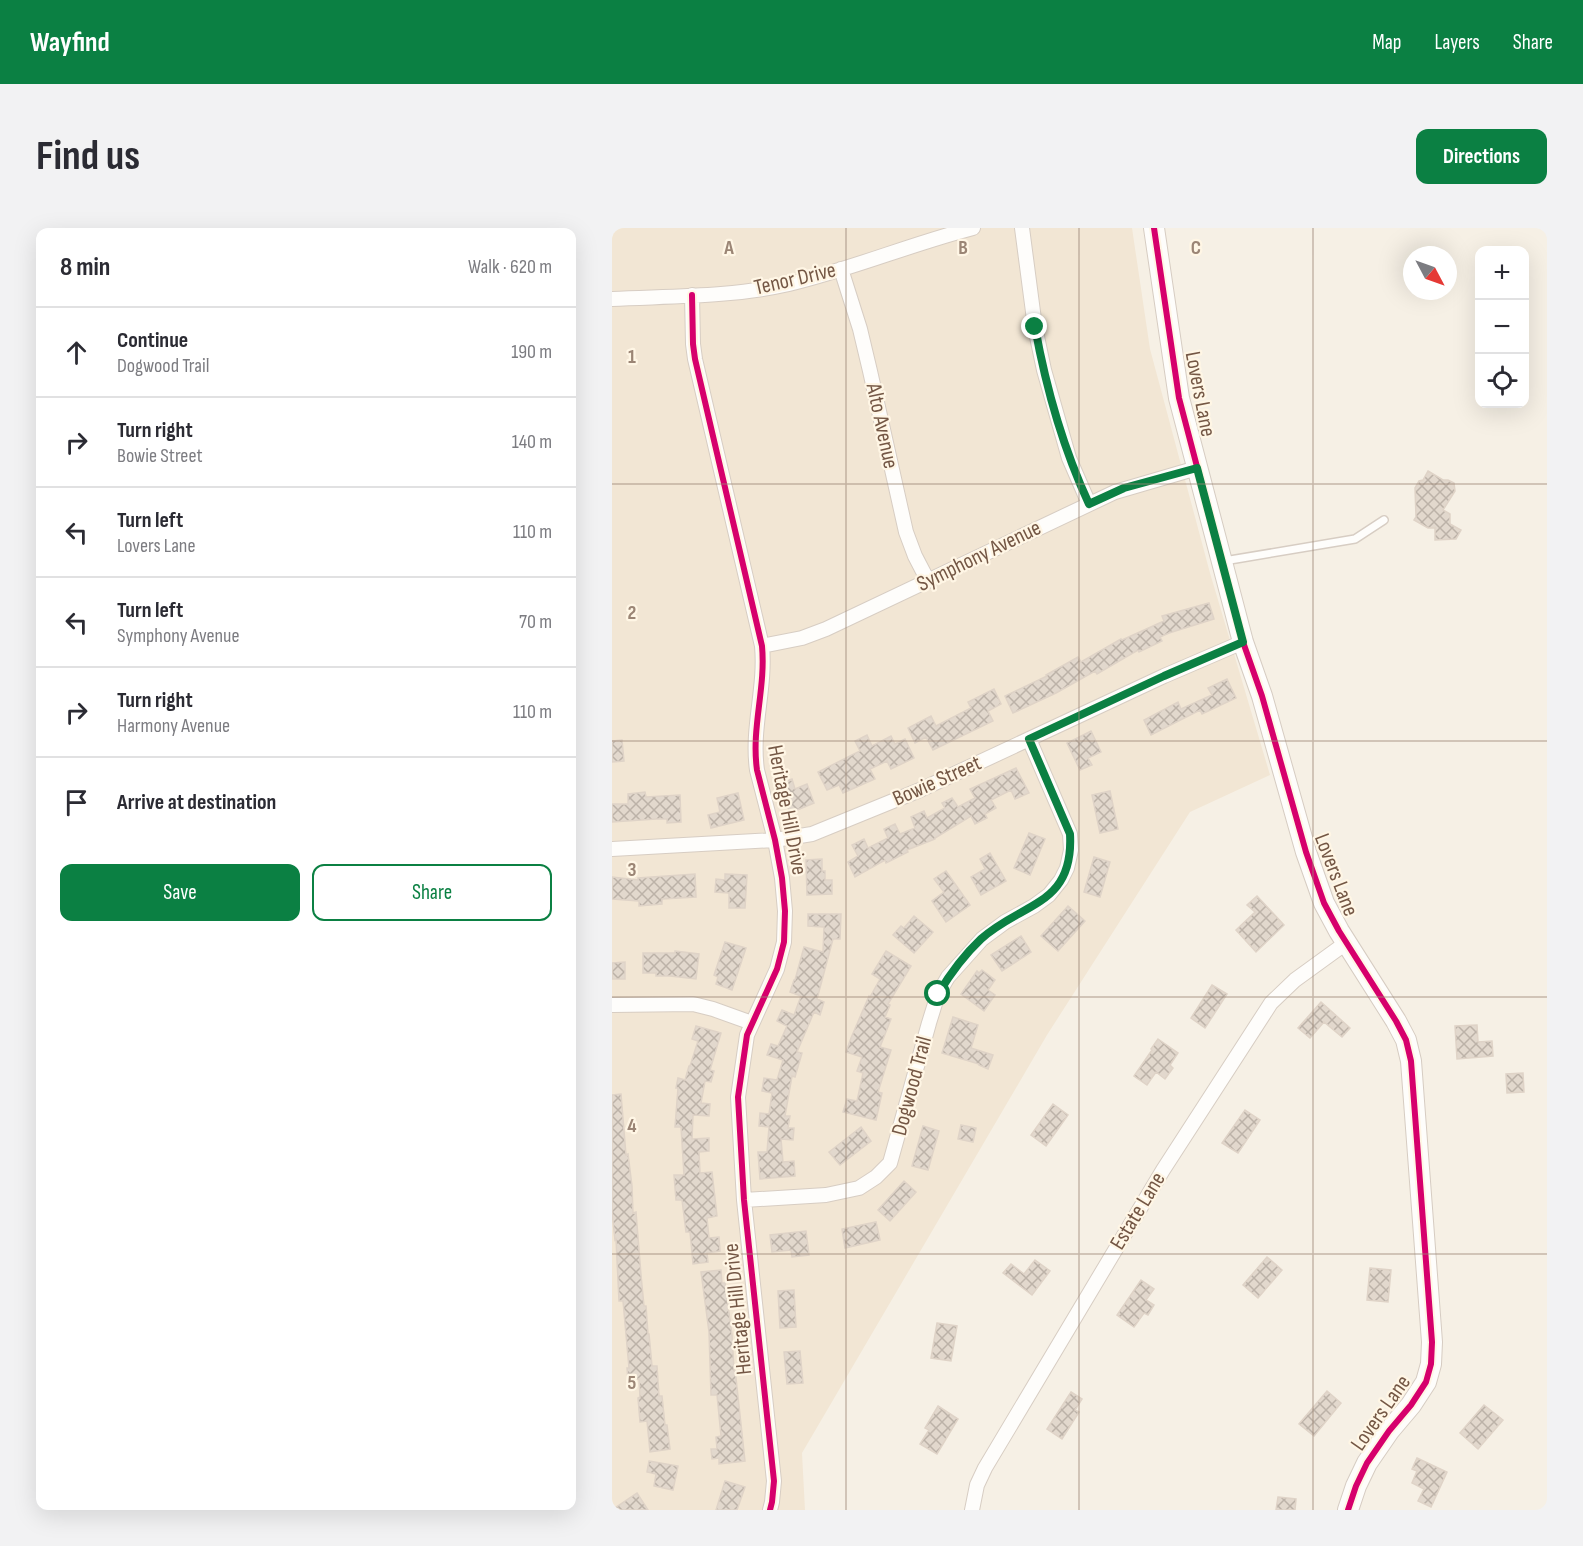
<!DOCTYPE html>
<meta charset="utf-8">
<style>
body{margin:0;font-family:"Sofia Sans Condensed",sans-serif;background:#f2f2f3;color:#2b2b33}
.controls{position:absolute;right:18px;top:18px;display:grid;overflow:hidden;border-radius:12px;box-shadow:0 6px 24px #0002}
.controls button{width:54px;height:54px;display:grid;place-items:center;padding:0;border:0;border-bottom:2px solid #e1e1e2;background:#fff;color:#2b2b33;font:30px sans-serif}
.compass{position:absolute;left:791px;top:18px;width:54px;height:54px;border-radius:50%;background:#fff;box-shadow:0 6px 24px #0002;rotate:131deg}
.stop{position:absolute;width:18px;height:18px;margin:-14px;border:4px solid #0b8043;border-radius:50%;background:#fff}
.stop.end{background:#0b8043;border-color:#fff;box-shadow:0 2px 6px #0008}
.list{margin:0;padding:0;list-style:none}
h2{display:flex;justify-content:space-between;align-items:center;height:78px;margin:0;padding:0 24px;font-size:26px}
h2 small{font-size:20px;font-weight:400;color:#7c7c81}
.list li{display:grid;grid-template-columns:39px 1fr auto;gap:18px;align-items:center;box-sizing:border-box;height:90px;padding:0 24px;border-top:2px solid #e1e1e2}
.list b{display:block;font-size:22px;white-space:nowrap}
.list p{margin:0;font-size:20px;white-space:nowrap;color:#7c7c81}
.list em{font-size:20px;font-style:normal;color:#7c7c81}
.actions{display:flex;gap:12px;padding:18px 24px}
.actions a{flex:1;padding:14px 0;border:2px solid #0b8043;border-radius:12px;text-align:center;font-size:21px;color:#0b8043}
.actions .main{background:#0b8043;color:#fff}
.icon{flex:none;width:33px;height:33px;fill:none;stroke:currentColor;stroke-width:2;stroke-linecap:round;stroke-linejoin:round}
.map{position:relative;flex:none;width:935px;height:1282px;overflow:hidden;border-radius:12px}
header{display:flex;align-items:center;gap:36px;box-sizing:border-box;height:84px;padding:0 30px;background:#0b8043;color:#fff}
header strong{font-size:28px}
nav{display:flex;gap:33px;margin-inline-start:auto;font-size:21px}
.intro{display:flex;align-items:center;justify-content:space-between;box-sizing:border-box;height:144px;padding:0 36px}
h1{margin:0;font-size:42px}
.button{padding:15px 27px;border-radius:12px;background:#0b8043;color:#fff;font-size:21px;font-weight:700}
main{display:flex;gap:36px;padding:0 36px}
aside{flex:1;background:#fff;border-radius:12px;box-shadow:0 6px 24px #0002}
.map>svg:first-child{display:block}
</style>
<header>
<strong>Wayfind</strong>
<nav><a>Map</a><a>Layers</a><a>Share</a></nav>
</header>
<div class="intro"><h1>Find us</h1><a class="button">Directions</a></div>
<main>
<aside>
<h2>8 min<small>Walk · 620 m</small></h2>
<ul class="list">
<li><svg class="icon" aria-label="ahead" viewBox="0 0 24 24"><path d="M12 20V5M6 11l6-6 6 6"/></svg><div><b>Continue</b><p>Dogwood Trail</p></div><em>190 m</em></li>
<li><svg class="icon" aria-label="right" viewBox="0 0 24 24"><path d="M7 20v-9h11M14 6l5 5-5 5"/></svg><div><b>Turn right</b><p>Bowie Street</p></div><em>140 m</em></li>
<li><svg class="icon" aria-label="left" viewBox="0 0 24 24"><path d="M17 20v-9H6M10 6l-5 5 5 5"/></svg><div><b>Turn left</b><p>Lovers Lane</p></div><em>110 m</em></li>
<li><svg class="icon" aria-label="left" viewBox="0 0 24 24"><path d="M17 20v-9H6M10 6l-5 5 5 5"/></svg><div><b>Turn left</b><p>Symphony Avenue</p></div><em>70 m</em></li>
<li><svg class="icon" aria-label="right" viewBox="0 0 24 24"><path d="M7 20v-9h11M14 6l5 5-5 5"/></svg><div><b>Turn right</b><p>Harmony Avenue</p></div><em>110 m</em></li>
<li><svg class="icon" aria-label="arrive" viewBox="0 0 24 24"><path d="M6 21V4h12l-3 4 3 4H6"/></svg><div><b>Arrive at destination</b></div></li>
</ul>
<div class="actions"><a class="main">Save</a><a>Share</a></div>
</aside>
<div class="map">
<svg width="935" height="1282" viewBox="0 0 935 1282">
<defs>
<pattern id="building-cross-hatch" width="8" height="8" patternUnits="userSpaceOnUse" patternTransform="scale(1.5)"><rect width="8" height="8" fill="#e2d8cd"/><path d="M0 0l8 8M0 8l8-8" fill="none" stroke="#bcb2a8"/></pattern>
</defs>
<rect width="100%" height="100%" fill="#f6f0e5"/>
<path fill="#f2e6d4" d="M0,0H520L538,121L598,345L658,547L578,584L435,807L190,1225L193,1282H0Z"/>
<path fill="url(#building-cross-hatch)" stroke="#dfd3c7" stroke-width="1.5" d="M816,243L831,252H836L842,255L843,263L831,282L838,286V296L849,302L844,311L823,312V300H816L802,292L804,289L803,260L807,253L811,252Z
M597,375L602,391L557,405L548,409L550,413L527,424L526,422L485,446L483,443L444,465L401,485L393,468L435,448L434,447L466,429L469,434L509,411L510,412L552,393L550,388Z
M615,451L624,470L590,486L588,482L539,507L532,492L566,474L569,481L600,467L596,460Z
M382,461L389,476L376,483L381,493L321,522L314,509L303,515L296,500L319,488L324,498L359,480L356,474Z
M479,503L489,524L476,530L480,537L468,542L455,515Z
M255,507L260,518L279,508L283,516L293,511L302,530L279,541L275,533L258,541L263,551L231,565L227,557L215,562L206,544L248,523L243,513Z
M10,512L12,533L0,534V513Z
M404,540L417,565L403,571L399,562L379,572L384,580L373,586L375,590L363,596L359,588L323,610V611L295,622L296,624L274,635L273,632L243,649L236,634L246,628L240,617L252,611L256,620L276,610L272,601L283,596L288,606L303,600L299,589L312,583L315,590L333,580L330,575L340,570L346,579L363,570L358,561Z
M180,551L183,561L195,556L202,575L178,585L167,556Z
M498,563L506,601L488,605L480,567Z
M33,564L34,569L68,567L69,594L55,595V591H44L0,594V576H16V566Z
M126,565L132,592L99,600L96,587L108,584L105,570Z
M417,605L433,611L418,647L402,640Z
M378,625L394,653L369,667L359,649L373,641L368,631Z
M482,629L498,634L488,669L472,664Z
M210,631V643H213V652H220V666L195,667L194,632Z
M334,643L358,677L334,694L320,673L332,664L322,651Z
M83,646L84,669L50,671V676L27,678V673L0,671V649L26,652V650Z
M113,646L135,647L133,680H117V665L103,664L104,651L113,652Z
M645,668L672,697L644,724L624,702L643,684L635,677Z
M456,678L473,693L446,723L429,708Z
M196,686H229L228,711H221L205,771L212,774L208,787L202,784L185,824L190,825L183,849L180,848L173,888H178L176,900H182L181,912L169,911L171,934L182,933L183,948L148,951L146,924H155L157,899L147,898L148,885L157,886L160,865L150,863L152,850L165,852L171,832L155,827L159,816L166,818L175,798L165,793L170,782L182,787L189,768L178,764L182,752H183L192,719L211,724L212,699L196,698Z
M302,688L321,704L302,725L281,707L289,698L292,700Z
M409,708L419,724L390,743L379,727Z
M113,714L134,720L120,762L104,756L106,749L102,747Z
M63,723L87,726L84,751L58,748H44V745H31V725H63Z
M274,723L299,738L276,776L278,777L273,789L279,791L268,819L279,822L266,864L270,865L264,892L231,884L235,871L245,873L251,845L245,843L250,829L234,824L239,810L257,768L258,769L268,751L260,746Z
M13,734V751H0V735Z
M370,742L383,752L376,762L383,767L372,783L349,766L365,743L367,745Z
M600,757L615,766L593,800L579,790Z
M709,774L738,800L730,809L712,794L698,810L686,800Z
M341,789L366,797L359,820L381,827L376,841L367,837V836L330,825Z
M865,797L866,814L880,813L881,828L845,831L843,798Z
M84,798L109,805L98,842L102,843L99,854L93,853L89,875L98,876L97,888L81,887L80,911L97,910V923L87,924L88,945L100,944L105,988L95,990L97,1010L107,1009L108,1023L95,1025L96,1034L81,1036L78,1004H74L70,972H64L62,947H72L69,899H63L66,860H64L66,850L73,852L77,838H78L86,813L80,811Z
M546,811L566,825L558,837L561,840L553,851L544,844L535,857L522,848L540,822L539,821Z
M911,845L912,864L895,865L894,846Z
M9,866L14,927L16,926L20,958L21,985L24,984L29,1047L32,1078H34L36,1106H37L40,1138H45L47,1168H50L53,1197H55L58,1221L38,1224L35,1193L28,1194L26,1170L28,1169L27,1151L16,1152L15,1140H17L11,1073H7L4,1011L3,1012L0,984V867Z
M441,876L456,887L434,918L419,907Z
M633,882L648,892L626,925L610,915Z
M349,897L364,900L361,914L346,911Z
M311,898L327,903L316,942L300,938Z
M249,899L259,913L228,937L217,924Z
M292,953L304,964L278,993L266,982Z
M264,994L268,1012L233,1020L230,1001Z
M194,1003L197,1027L180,1029L179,1022L160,1024L158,1007Z
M655,1029L670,1042L646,1070L631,1057Z
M423,1032L438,1043L420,1067L391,1045L399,1036L412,1046Z
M758,1040L779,1042L776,1074L755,1072Z
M109,1042L110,1055H113L120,1107L122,1142L123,1141L133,1233L107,1236V1230L100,1231L99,1221H105L104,1209L109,1208L105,1167H99L97,1104L89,1044Z
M529,1052L542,1061L534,1072L542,1077L536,1087L532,1085L522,1099L505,1087Z
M182,1062L184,1099L168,1100L166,1063Z
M325,1095L345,1098L339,1133L319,1130Z
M188,1123L191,1155L175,1156L172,1124Z
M715,1163L729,1175L702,1208L687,1196Z
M459,1164L470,1171L463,1182L467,1184L450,1211L435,1201Z
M872,1177L891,1192L866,1221L848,1205Z
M326,1178L346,1191L325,1226L308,1216L317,1202L313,1200Z
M805,1230L835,1244L819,1279L806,1273L812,1261L800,1255L805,1243L800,1241Z
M37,1233L66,1238L61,1262L42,1258L44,1246L35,1244Z
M113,1253L133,1259L125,1282H104Z
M25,1265L36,1282H0Z
M666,1269L684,1271L683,1282H664Z"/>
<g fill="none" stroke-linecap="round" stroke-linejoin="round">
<defs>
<path id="lane" d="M612,333L743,311L772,292"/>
<path id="street" d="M410,0L423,99L432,142L457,230L477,276
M229,41L248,101L258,143L294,304L303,328L316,353
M80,67L81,116L83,131L150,418C154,460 139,500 145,542L163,612L170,650L173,683L172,714L165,741L135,807L126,869L132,972L162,1253L160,1274L158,1282
M0,71C59,68 120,69 177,56C240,41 299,16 361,0
M150,418L190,410L214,401L503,264L585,240
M0,621L163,612L200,606L308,562L552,448L631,414
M0,777L81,776L101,781L140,795
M132,972L214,967L247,960L264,949L278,935L317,795L326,766L336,749L370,711L393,694L422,678L437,667L449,652L455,640L459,622L458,606L417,511
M360,1282L365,1257L373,1240L551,942L659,775L683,752L734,715"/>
<path id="secondary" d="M542,0L567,170L631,414L650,468L694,624L712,675L727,703L784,793L794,812L799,833L820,1114L819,1136L814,1154L799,1177L777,1203L755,1235L744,1258L736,1282"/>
</defs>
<use href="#lane" stroke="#d7cdc3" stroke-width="10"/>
<use href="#street" stroke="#d7cdc3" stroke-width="16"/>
<use href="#secondary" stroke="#d6ccc2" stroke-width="22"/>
<use href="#lane" stroke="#fefdfb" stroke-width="7"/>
<use href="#street" stroke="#fefdfb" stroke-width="14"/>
<use href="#secondary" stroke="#fefdfb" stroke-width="20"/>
<defs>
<path id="cycleway" d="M542,0L567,170L631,414L650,468L694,624L712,675L727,703L784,793L794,812L799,833L820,1114L819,1136L814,1154L799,1177L777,1203L755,1235L744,1258L736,1282
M80,67L81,116L83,131L150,418C154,460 139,500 145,542L163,612L170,650L173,683L172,714L165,741L135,807L126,869L132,972L162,1253L160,1274L158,1282"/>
</defs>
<use href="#cycleway" stroke="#fff6e5" stroke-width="10"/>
<use href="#cycleway" stroke="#d6006c" stroke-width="6"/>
</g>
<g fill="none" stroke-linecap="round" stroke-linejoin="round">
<path stroke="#0b8043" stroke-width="8" d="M326,766C338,746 352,727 369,711C410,674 462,678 458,606L417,511L552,448L631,414L585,240L512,260L477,276C451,220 434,160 423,99"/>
</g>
<path fill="none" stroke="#9b8575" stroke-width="1.5" stroke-opacity="0.55" d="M234,0V1282M467,0V1282M701,0V1282M0,256H935M0,513H935M0,769H935M0,1026H935"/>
<g text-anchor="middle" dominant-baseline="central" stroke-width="4.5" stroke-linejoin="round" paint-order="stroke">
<g font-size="22" fill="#745745" stroke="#fff6e5">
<text transform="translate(183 51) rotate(-13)">Tenor Drive</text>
<text transform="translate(588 166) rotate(79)">Lovers Lane</text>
<text transform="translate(270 198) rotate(78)">Alto Avenue</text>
<text transform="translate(367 328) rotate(-26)">Symphony Avenue</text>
<text transform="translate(325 553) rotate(-24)">Bowie Street</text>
<text transform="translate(175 582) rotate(79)">Heritage Hill Drive</text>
<text transform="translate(724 647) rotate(69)">Lovers Lane</text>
<text transform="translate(300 858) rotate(-75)">Dogwood Trail</text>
<text transform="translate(526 983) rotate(-59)">Estate Lane</text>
<text transform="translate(126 1081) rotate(-96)">Heritage Hill Drive</text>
<text transform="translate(769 1185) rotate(-55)">Lovers Lane</text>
</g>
</g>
<g font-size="20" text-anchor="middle" font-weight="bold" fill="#9b8575" stroke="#fff6e5" stroke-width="4.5" stroke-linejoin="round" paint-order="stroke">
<text x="117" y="26">A</text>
<text x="351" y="26">B</text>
<text x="584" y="26">C</text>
<text x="20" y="135">1</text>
<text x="20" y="391">2</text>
<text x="20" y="648">3</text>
<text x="20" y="904">4</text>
<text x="20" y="1161">5</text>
</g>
</svg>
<div class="controls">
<button>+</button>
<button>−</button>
<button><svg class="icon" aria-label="locate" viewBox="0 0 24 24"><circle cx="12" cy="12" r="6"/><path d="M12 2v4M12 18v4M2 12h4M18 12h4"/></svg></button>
</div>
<svg class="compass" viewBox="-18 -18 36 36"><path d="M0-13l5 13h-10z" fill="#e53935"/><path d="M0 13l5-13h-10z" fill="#7c7c81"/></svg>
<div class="stop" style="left:326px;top:766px"></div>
<div class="stop end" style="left:423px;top:99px"></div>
</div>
</main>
